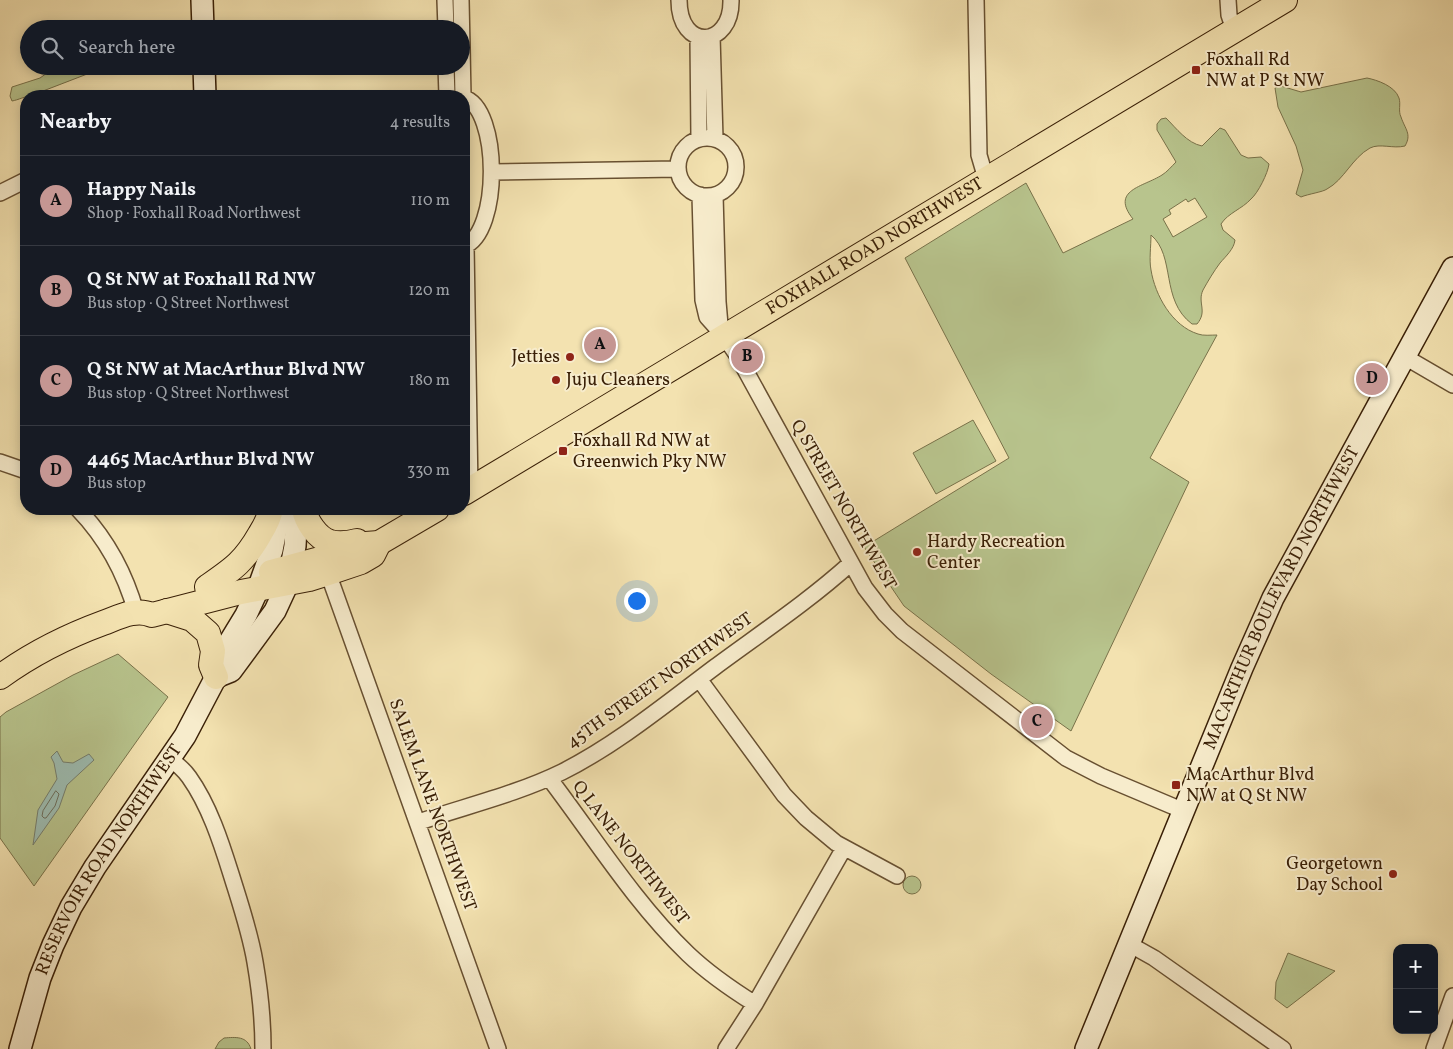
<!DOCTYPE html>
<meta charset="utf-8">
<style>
body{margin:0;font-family:Vollkorn,serif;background:#242831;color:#f1f3f6}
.controls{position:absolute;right:15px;bottom:15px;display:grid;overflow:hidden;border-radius:10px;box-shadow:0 2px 12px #0003}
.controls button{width:45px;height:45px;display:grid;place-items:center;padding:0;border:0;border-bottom:1px solid #363941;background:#171b24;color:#f1f3f6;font:25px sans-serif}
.you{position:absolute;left:636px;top:600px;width:18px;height:18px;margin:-12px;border:4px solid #fff;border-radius:50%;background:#1a73e8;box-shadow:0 0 0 8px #1a73e833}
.badge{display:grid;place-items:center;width:32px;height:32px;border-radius:50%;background:#c59692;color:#111;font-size:16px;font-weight:700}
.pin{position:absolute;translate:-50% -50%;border:2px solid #fff;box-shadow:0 1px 5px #0006}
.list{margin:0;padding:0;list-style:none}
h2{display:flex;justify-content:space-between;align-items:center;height:65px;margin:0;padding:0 20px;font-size:21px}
h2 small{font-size:16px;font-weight:400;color:#9ea1a6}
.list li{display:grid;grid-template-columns:32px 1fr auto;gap:15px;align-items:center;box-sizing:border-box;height:90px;padding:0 20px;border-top:1px solid #363941}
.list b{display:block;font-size:19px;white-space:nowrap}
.list p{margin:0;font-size:16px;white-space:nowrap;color:#9ea1a6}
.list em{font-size:16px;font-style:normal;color:#9ea1a6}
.icon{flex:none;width:28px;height:28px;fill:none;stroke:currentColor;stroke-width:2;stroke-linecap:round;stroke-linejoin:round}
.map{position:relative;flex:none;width:1453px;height:1049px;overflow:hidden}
.search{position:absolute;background:#171b24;box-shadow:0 2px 12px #0003;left:20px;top:20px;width:450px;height:55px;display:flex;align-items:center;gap:12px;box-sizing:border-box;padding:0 18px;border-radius:28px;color:#9ea1a6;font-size:19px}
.panel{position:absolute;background:#171b24;box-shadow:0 2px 12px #0003;left:20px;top:90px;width:450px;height:425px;border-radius:20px}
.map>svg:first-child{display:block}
</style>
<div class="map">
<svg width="1453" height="1049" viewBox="0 0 1453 1049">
<rect width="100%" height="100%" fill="#f3e2b0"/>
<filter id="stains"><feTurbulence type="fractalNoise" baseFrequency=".004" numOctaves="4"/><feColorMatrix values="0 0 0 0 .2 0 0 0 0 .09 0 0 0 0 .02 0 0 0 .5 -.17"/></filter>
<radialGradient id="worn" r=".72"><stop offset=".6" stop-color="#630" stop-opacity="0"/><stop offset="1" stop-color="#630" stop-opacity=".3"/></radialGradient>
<path fill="#b8c48d" stroke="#79724a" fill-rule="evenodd" d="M57,66H108L30,96C26,96 18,100 12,101L10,96L12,87L40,78Z
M1367,78C1377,80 1395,86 1399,98C1401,104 1398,111 1401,117C1405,129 1412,134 1405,146C1393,149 1380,143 1370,148C1352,158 1344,180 1327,189C1323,192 1308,194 1301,197L1296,194L1303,170L1296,146L1278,107L1275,88L1281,86L1301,92Z
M1166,118C1176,128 1187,143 1202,146L1220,128L1225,130L1241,155L1248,158L1261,157L1269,164C1268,173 1258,193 1251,199C1242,209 1228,213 1221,224L1223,230L1235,240C1234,249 1226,256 1220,263C1214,271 1208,281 1203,290C1197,303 1208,311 1197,324H1192C1160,300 1176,256 1151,235C1151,246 1149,260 1151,270C1155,295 1172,326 1198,334C1203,336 1211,335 1217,335L1150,458L1189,482L1071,731L991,674L904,606L864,547L1009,458L905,258L1026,183L1063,253L1133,219C1110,190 1143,187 1162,175C1167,172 1172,166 1176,162L1157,130V124L1161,119ZM1195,198L1207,217L1173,237L1163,219L1171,214L1169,210L1186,199L1188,202Z
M973,420L996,461L936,494L913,453Z
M118,654L168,697L34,886L0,838V717L6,712L73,675Z
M903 885a9 9 0 1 1 18 0a9 9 0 1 1-18 0Z
M1288,953L1335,971L1287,1008L1275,999L1276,982Z
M224,1038C236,1037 247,1036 251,1049H215L219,1042Z"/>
<path fill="#9dbdb2" stroke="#757e6e" d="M57,751L63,762L73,763L89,754L94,760L67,785L59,808L33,845L38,810L57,779L54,763L51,757Z"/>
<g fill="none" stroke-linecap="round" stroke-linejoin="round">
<path stroke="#6c6e5c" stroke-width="1" d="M56,791L59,794L55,806L46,818H44L42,816L43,811Z"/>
<defs>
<path id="minor" d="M445,0L446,29
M461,0L463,96
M679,0C679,52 732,48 731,0
M976,0L979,155L986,179
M1228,0L1229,15L1234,30
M712,36L715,139
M698,37L699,139
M446,66L447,96
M464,98C500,108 501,233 464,246
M678 167a29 29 0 1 1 58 0a29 29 0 1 1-58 0Z
M492,172L677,169
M0,193L26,180
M700,195L703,300L707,317L724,336L737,355L865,588L885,614L902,631L1066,758L1101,776L1184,811
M715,195L718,302L720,325L724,335
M466,246L470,490
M1405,357L1453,385
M0,462L26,471
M78,509C106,538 125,573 136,612
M328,573L498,1049
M699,679L784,795L806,818L836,843L897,876
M170,759C177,764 184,770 189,777C209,805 221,842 231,874C240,903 250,932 255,962C260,991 263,1020 263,1049
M549,778C594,837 634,902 688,954C708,973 731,989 755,1004
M419,822C466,806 517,794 562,772C616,745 667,703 715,667C761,633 809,601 851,563
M1129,944L1154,958L1283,1049
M726,1049L755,1004L844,848
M1434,1049L1453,996"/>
<g id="secondary">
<path d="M202,0L203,29"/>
<path d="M204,66L205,96"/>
<path d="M216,677L231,671L275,611L288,583L295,546L297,509"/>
<path id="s1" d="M20,1049L40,978L53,945L71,907L95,867L185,736L216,677L218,661L246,615L258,589L272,550L280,509"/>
<path id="s2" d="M1086,1049L1242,668L1273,598L1453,268"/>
</g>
<g id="primary">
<path id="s3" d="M464,493L1285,0"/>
<path d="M304,509C306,521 317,538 330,542C338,544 349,543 357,541"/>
<path d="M271,572L327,557L366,544L379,543L437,509"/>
<path d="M207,587C233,569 244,562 260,534C265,526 269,519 271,509"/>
<path d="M167,611L192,619L208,633L213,651L211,665L216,677"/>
<path d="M0,677C33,653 65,637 103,623C119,617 136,608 152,615L241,592L309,579L328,573L361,562L373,555L379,543"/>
</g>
</defs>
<use href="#minor" stroke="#685031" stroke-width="18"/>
<use href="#secondary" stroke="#3a2007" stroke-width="24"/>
<use href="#primary" stroke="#3a2007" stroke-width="26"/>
<use href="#minor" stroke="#f7eccc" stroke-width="15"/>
<use href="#secondary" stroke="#f7eccc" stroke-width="21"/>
<use href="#primary" stroke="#f3e2b0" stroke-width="24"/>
</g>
<g fill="#8f2418" stroke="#f7eccc" stroke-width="2">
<rect x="1191" y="65" width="10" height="10" rx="2.5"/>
<circle cx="570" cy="357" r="5"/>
<circle cx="556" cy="380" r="5"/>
<rect x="558" y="446" width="10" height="10" rx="2.5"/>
<circle cx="917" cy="552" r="5"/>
<rect x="1171" y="780" width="10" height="10" rx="2.5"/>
<circle cx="1393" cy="874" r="5"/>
</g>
<g text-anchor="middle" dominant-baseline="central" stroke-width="4" stroke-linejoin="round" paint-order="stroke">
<g font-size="18" fill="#3a2007" stroke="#f7eccc" text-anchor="start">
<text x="1206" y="60">Foxhall Rd<tspan x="1206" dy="21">NW at P St NW</tspan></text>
<text x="560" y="357" text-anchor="end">Jetties</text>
<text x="566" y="380">Juju Cleaners</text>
<text x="573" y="441">Foxhall Rd NW at<tspan x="573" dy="21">Greenwich Pky NW</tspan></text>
<text x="927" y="542">Hardy Recreation<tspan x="927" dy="21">Center</tspan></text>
<text x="1186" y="775">MacArthur Blvd<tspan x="1186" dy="21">NW at Q St NW</tspan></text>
<text x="1383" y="864" text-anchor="end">Georgetown<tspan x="1383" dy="21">Day School</tspan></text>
</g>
<g font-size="18" fill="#3a2007" stroke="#f7eccc">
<text stroke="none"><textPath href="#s3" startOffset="479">FOXHALL ROAD NORTHWEST</textPath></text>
<text transform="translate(843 505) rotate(60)">Q STREET NORTHWEST</text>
<text stroke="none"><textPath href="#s2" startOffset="492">MACARTHUR BOULEVARD NORTHWEST</textPath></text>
<text transform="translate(660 681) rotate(-35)">45TH STREET NORTHWEST</text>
<text transform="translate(432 805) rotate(70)">SALEM LANE NORTHWEST</text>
<text transform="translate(630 853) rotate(52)">Q LANE NORTHWEST</text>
<text stroke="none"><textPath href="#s1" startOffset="211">RESERVOIR ROAD NORTHWEST</textPath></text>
</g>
</g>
<rect width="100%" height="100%" filter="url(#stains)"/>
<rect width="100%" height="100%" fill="url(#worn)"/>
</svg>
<div class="controls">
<button>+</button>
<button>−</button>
</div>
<div class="you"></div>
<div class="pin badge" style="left:600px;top:345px">A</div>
<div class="pin badge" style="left:747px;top:357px">B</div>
<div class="pin badge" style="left:1037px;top:722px">C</div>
<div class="pin badge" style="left:1372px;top:379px">D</div>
<div class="search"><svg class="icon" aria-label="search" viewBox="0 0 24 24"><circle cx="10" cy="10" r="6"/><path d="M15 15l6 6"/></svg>Search here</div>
<section class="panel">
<h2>Nearby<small>4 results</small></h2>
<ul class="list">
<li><span class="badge">A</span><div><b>Happy Nails</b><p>Shop · Foxhall Road Northwest</p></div><em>110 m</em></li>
<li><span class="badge">B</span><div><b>Q St NW at Foxhall Rd NW</b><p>Bus stop · Q Street Northwest</p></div><em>120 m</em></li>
<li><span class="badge">C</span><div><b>Q St NW at MacArthur Blvd NW</b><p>Bus stop · Q Street Northwest</p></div><em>180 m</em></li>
<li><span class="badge">D</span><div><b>4465 MacArthur Blvd NW</b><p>Bus stop</p></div><em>330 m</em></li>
</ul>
</section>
</div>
